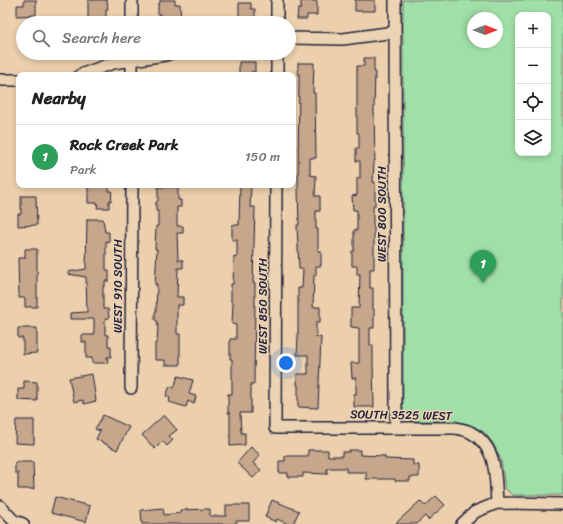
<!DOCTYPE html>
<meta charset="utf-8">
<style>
body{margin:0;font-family:Sriracha,sans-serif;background:#f2f2f2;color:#222}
.controls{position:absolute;right:12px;top:12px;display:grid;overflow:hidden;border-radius:8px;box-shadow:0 2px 6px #0003}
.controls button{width:36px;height:36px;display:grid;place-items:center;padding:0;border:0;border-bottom:1px solid #e0e0e0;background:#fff;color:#222;font:20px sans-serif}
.compass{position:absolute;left:467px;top:12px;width:36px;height:36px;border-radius:50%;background:#fff;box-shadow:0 2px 6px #0003;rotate:90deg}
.you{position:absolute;left:286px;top:363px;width:14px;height:14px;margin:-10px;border:3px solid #fff;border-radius:50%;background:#1a73e8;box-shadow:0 0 0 6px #1a73e833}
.badge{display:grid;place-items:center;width:26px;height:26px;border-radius:50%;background:#d93025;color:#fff;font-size:13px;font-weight:700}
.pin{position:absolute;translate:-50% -33px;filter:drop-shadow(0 1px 2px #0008)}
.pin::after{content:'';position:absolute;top:21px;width:14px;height:12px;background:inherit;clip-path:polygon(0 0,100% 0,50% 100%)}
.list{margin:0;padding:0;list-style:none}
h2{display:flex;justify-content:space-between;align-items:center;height:52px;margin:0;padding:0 16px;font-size:17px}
h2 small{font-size:13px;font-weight:400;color:#767676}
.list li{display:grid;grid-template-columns:26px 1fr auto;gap:12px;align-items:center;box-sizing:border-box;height:64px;padding:0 16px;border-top:1px solid #e0e0e0}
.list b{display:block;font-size:15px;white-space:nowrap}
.list p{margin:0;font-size:13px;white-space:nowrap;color:#767676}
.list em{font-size:13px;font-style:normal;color:#767676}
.icon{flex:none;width:22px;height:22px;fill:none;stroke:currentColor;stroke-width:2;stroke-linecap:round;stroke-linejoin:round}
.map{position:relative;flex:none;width:563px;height:524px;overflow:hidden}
.search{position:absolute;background:#fff;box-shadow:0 2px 6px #0003;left:16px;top:16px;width:280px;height:44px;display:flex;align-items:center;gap:10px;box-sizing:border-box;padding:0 14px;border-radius:22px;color:#767676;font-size:15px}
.panel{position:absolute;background:#fff;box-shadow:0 2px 6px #0003;left:16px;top:72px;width:280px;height:116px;border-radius:8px}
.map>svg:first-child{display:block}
</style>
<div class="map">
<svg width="563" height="524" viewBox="0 0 563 524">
<rect width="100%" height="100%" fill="#ecd0ad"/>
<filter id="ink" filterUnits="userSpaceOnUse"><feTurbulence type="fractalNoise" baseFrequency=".025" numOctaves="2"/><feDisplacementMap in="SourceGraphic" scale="8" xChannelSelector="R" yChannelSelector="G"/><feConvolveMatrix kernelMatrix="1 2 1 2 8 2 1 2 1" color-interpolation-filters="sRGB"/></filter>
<g filter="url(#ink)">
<path fill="#a0dfa7" stroke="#618071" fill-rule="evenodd" d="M403,0H563V495H512L505,488L501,460L493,443L484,432L471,425L456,421H411L403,412ZM518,15H548V153H518ZM473,18H497V42H473Z"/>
<path fill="#c6a78b" stroke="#22223b" d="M24,0H36V15L17,16V5H24Z
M88,0H107L108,9H106V23H88Z
M160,0H175V4H180L181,23H160V14H158V4L160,3Z
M355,0H375V11H355Z
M301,1H317V15H307V19H297L298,9H301Z
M239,3H251V9H255V19H239Z
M364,58H374V71H375L374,111L375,161H374L373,182H375V206H373V226H374V269H370V288H373V309H374V328H370V345H373V363L374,407H354V394H356V378H352L351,363H359V328L351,327V308H359L360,274H357V266H352V251H354V230H357V210H353L352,196L357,195V178H360V161H356V148H359V133H357V66H364Z
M239,62H255V72H251V75H239Z
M298,63H314L313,93H315L316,158H310V175L316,176L315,196H320V211H316V229H318V251H321V266H316V275H314L313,307H320V322H316V337H321L318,408L298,407V385H297V374H308V355H297L298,336V288H302L303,269H299L297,225H299L298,188L299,73H298Z
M88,185H109V191H112L111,201H109V208H97L98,203H88Z
M240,185H251L250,207H255L253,283H255V302L254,384H251V413H240L241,433H245V445L230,446V413H228V394H232V359H230V339H236V325L232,324L233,302H231V284H233L234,257L237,258V240H232V225H239Z
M158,187H178V200H181V207H177V226H183V233H177L178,260H183V268H178L177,297H183V305H177V334H180V365H165V360H155V343H157L158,326L157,321L155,320V312H156L157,284L155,285L157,249H155L156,226H158V211H156V202L158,201Z
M21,196H36L37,225L18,226V214H21Z
M87,219H103L105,232H109V242L106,241V270H109V281H105V286H103V309H108L109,318L105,319V335H108V346H111V357H107L108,363H92V358H86V342H82V335H94V319H70V313L87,312L86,277L68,274V272L86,269Z
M25,249H37V307H25V298H19L18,258H25Z
M18,328H37V353L23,354V338H18Z
M92,374L96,401L84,404L83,400L74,402L69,378Z
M178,376L193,380L189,394L196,396L194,404L188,401L186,407L169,402L170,398L166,396L170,386L174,388Z
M24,381L37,382V401L18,400V389H24Z
M103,415L129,427L117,450L96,439L100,431L95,429Z
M164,415L177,430L169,436L173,440L167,446L163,441L155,449L142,435Z
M16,420H34V444L15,443Z
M251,447L260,455L253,463L261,470L253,478L237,463Z
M308,450H328V456H342V452H349V450H360V455L385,456V459L413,460V465H419V477H410V481H395V479H366V472H346V468H327V474L303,473V477H288V473H279V461H285V456H308Z
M15,462H33L34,489H18V473H15Z
M436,496L445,505L428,520L425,516L416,524H395L420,501L425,506Z
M55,497L90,506L86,522L51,513Z
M272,500L299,511L293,524H288L277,519L276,522L265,517Z
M226,505H249V521H236V524H142L141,510L163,508L164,515L180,513V510L210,509V516H226Z"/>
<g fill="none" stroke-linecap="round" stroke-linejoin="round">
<defs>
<path id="minor" d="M395,0L396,428
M132,23V0
M277,23V0
M289,38L343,39L395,32
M80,75L113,63L165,55L171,53
M132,75V54
M277,75V53
M0,80H19
M276,185L275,428H455C460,429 466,430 470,432C498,447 495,476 497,503
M131,388L132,185
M0,506L13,520L23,524
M462,524L475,512L497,503L563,504"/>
</defs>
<use href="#minor" stroke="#22223b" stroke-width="14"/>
<use href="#minor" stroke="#ebd3b3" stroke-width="11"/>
</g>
</g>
<g text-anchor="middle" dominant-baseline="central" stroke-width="3" stroke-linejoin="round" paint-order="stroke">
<g font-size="12" fill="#22223b" stroke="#ebd3b3">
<text transform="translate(382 214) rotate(-90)">WEST 800 SOUTH</text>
<text transform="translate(118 286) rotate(-90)">WEST 910 SOUTH</text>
<text transform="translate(263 306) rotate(-90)">WEST 850 SOUTH</text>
<text transform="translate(401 415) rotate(1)">SOUTH 3525 WEST</text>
</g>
</g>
</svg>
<div class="controls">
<button>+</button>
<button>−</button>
<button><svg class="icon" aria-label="locate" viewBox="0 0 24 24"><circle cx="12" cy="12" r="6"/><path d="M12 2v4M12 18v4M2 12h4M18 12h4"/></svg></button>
<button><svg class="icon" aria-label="layers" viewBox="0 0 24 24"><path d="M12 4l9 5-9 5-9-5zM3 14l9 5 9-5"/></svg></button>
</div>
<svg class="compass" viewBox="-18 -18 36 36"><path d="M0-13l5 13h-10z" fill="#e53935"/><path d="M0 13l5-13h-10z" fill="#767676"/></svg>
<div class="you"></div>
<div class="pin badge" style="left:483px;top:283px;background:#2e9e5b">1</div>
<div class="search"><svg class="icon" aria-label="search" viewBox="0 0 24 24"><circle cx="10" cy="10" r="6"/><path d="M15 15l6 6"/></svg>Search here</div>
<section class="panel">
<h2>Nearby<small></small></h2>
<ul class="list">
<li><span class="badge" style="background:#2e9e5b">1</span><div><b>Rock Creek Park</b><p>Park</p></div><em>150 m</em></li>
</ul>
</section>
</div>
